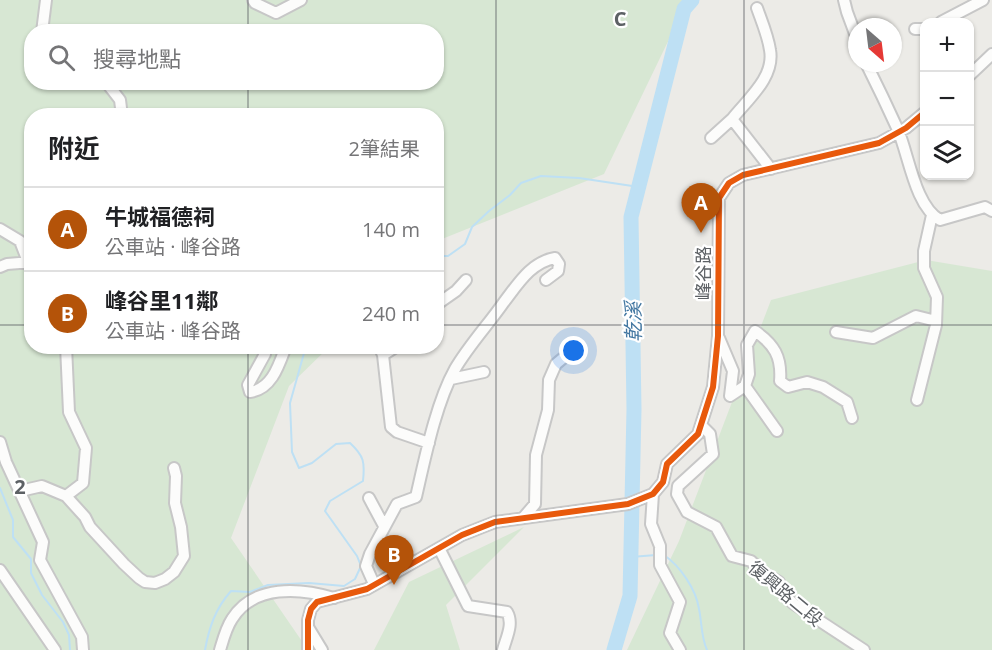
<!DOCTYPE html>
<html lang="zh-TW">
<meta charset="utf-8">
<style>
body{margin:0;font-family:"Open Sans","Noto Sans TC",sans-serif;background:#f6f6f6;color:#202124}
.controls{position:absolute;right:18px;top:18px;display:grid;overflow:hidden;border-radius:12px;box-shadow:0 2px 4px #0004}
.controls button{width:54px;height:54px;display:grid;place-items:center;padding:0;border:0;border-bottom:2px solid #e0e0e0;background:#fff;color:#202124;font:30px sans-serif}
.compass{position:absolute;left:848px;top:18px;width:54px;height:54px;border-radius:50%;background:#fff;box-shadow:0 2px 4px #0004;rotate:152deg}
.you{position:absolute;left:574px;top:351px;width:21px;height:21px;margin:-15px;border:4px solid #fff;border-radius:50%;background:#1a73e8;box-shadow:0 0 0 9px #1a73e833}
.badge{display:grid;place-items:center;width:39px;height:39px;border-radius:50%;background:#b45309;color:#fff;font-size:20px;font-weight:700}
.pin{position:absolute;translate:-50% -50px;filter:drop-shadow(0 2px 3px #0008)}
.pin::after{content:'';position:absolute;top:32px;width:21px;height:18px;background:inherit;clip-path:polygon(0 0,100% 0,50% 100%)}
.list{margin:0;padding:0;list-style:none}
h2{display:flex;justify-content:space-between;align-items:center;height:78px;margin:0;padding:0 24px;font-size:26px}
h2 small{font-size:20px;font-weight:400;color:#757577}
.list li{display:grid;grid-template-columns:39px 1fr auto;gap:18px;align-items:center;box-sizing:border-box;height:84px;padding:0 24px;border-top:2px solid #e0e0e0}
.list b{display:block;font-size:22px;white-space:nowrap}
.list p{margin:0;font-size:20px;white-space:nowrap;color:#757577}
.list em{font-size:20px;font-style:normal;color:#757577}
.icon{flex:none;width:33px;height:33px;fill:none;stroke:currentColor;stroke-width:2;stroke-linecap:round;stroke-linejoin:round}
.map{position:relative;flex:none;width:992px;height:650px;overflow:hidden}
.search{position:absolute;background:#fff;box-shadow:0 2px 4px #0004;left:24px;top:24px;width:420px;height:66px;display:flex;align-items:center;gap:15px;box-sizing:border-box;padding:0 21px;border-radius:24px;color:#757577;font-size:22px}
.panel{position:absolute;background:#fff;box-shadow:0 2px 4px #0004;left:24px;top:108px;width:420px;height:246px;border-radius:24px}
.map>svg:first-child{display:block}
</style>
<div class="map">
<svg width="992" height="650" viewBox="0 0 992 650">
<rect width="100%" height="100%" fill="#ecebe7"/>
<path fill="#d7e7d3" fill-rule="evenodd" d="M0,0H688L604,174L437,241L436,116H32V346L329,347L289,386L231,538L308,650H0ZM32,32H436V82H32Z
M926,260L992,271V650H627L679,541L771,300Z
M524,527L446,605L460,650H374L409,582Z"/>
<g fill="none" stroke-linecap="round" stroke-linejoin="round">
<path stroke="#bee0f4" stroke-width="2" d="M436,256H448L465,244L472,227L489,211L510,195L521,183L541,176L579,178L639,187
M0,488L13,520V537L31,559V573L42,595L63,622L69,635L70,650
M664,555C680,566 696,589 699,609C702,623 701,637 707,650
M631,557L656,555
M205,650C209,628 215,609 231,591L250,592L268,585L288,584L309,583L344,586L355,579L361,566L357,556L325,511L330,501L363,481C365,462 364,456 350,443L336,444L312,463L299,468L292,452L290,403L306,346"/>
<path stroke="#bee0f4" stroke-width="15" d="M614,650L630,596L634,409L631,217L684,9L692,0"/>
<defs>
<path id="minor" d="M253,0L255,3L276,13L301,0
M844,0L847,12L857,39
M757,8C762,22 768,36 770,50C775,77 748,99 732,119L771,169
M941,22L983,0
M915,29H924
M42,32L46,0
M866,63C877,85 888,108 898,130C909,156 915,206 940,220L985,207L992,211
M970,75L992,54
M106,82L120,100L122,116
M711,138L732,119
M0,229L20,241L32,272
M0,267L7,264L32,262
M436,305L456,291L466,280
M836,332L873,338L916,316L936,321
M719,338L733,371L730,396L745,386L749,374L747,345L755,331C774,344 782,357 780,381L788,387L807,382L823,387L847,402L852,418
M266,346L265,354L248,385L250,392C272,389 279,365 286,346
M379,346L383,355L391,427L397,432L429,443
M383,355L397,346
M451,379L484,372
M745,386L777,431
M917,400L936,325L937,297L924,268V251L932,215
M701,425L710,434L713,454L678,486L677,494L687,512L716,527L732,556L751,561L762,572L779,582L785,596L794,604L864,650
M0,442L6,462L43,542L40,560L82,637L83,650
M20,491L42,486L66,496L85,517L90,527L124,564L139,578L145,582L155,583L165,579L174,572L184,556L181,527L175,503L176,476L174,468
M653,494L651,524L660,546V565L680,602L670,633L680,650
M66,496L83,483L86,448L69,412L66,346
M369,498L384,526
M523,518L535,504L536,455L548,410L549,380L556,364L568,354
M439,548L468,606L507,612C514,624 506,638 503,650
M0,570L55,650
M374,584L366,566L370,554L397,504L416,497C425,458 436,403 455,369C469,345 488,325 504,302C518,284 531,262 555,258L559,264L558,271L546,280
M308,627L322,650
M220,650C223,640 226,628 232,619C254,584 300,588 334,598
M308,650V620L311,609L317,602L367,589L462,535L495,522L628,504L653,494L663,482L667,464L698,434L713,387L718,336L719,198L729,183L743,175L879,143L906,128L924,113"/>
</defs>
<use href="#minor" stroke="#c7c7c7" stroke-width="14"/>
<use href="#minor" stroke="#fcfcfb" stroke-width="10"/>
<defs>
<path id="cycleway" d="M308,650V620L311,609L317,602L367,589L462,535L495,522L628,504L653,494L663,482L667,464L698,434L713,387L718,336L719,198L729,183L743,175L879,143L906,128L924,113"/>
</defs>
<use href="#cycleway" stroke="#fff" stroke-width="10"/>
<use href="#cycleway" stroke="#e8590c" stroke-width="6"/>
</g>
<path fill="none" stroke="#5d6165" stroke-width="1.5" stroke-opacity="0.55" d="M248,0V32M496,0V650M744,0V650M248,82V116M0,325H32M436,325H992M248,346V650"/>
<g text-anchor="middle" dominant-baseline="central" stroke-width="4.5" stroke-linejoin="round" paint-order="stroke">
<g font-size="18" fill="#5d6165" stroke="#fff">
<text transform="translate(703 273) rotate(-90)">峰谷路</text>
<text transform="translate(786 593) rotate(40)">復興路二段</text>
</g>
<g font-size="20" font-style="italic" fill="#4478a2" stroke="#fff">
<text transform="translate(633 322) rotate(-91)">乾溪</text>
</g>
</g>
<g font-size="20" text-anchor="middle" font-weight="bold" fill="#5d6165" stroke="#fff" stroke-width="4.5" stroke-linejoin="round" paint-order="stroke">
<text x="620" y="26">C</text>
<text x="20" y="494">2</text>
</g>
</svg>
<div class="controls">
<button>+</button>
<button>−</button>
<button><svg class="icon" aria-label="layers" viewBox="0 0 24 24"><path d="M12 4l9 5-9 5-9-5zM3 14l9 5 9-5"/></svg></button>
</div>
<svg class="compass" viewBox="-18 -18 36 36"><path d="M0-13l5 13h-10z" fill="#e53935"/><path d="M0 13l5-13h-10z" fill="#757577"/></svg>
<div class="you"></div>
<div class="pin badge" style="left:701px;top:233px">A</div>
<div class="pin badge" style="left:394px;top:585px">B</div>
<div class="search"><svg class="icon" aria-label="search" viewBox="0 0 24 24"><circle cx="10" cy="10" r="6"/><path d="M15 15l6 6"/></svg>搜尋地點</div>
<section class="panel">
<h2>附近<small>2筆結果</small></h2>
<ul class="list">
<li><span class="badge">A</span><div><b>牛城福德祠</b><p>公車站 · 峰谷路</p></div><em>140 m</em></li>
<li><span class="badge">B</span><div><b>峰谷里11鄰</b><p>公車站 · 峰谷路</p></div><em>240 m</em></li>
</ul>
</section>
</div>
